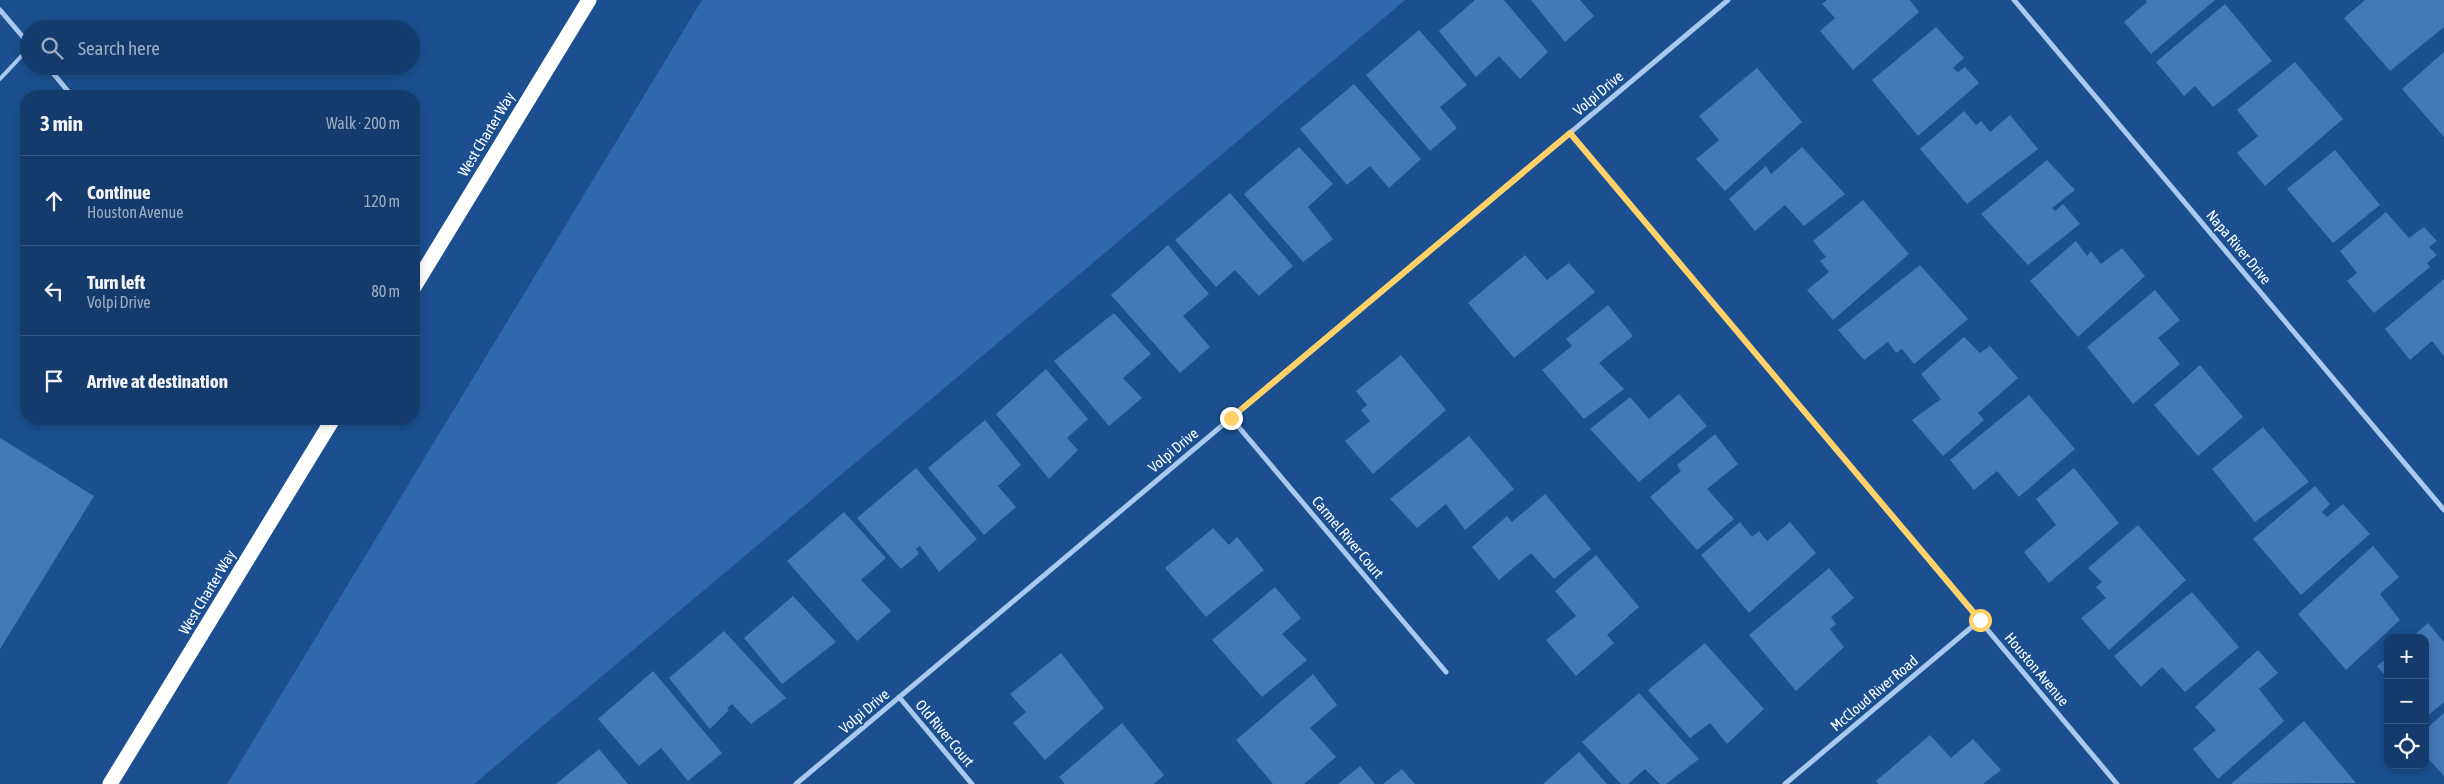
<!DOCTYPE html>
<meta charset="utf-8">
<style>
body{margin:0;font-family:"Asap Condensed",sans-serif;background:#1d4271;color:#f1f3f6}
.controls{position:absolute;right:15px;bottom:15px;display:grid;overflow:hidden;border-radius:10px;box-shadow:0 2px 8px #0003}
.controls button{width:45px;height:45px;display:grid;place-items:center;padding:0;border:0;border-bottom:1px solid #33557e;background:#143b6b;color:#f1f3f6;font:25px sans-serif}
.stop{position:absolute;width:15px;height:15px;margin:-11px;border:4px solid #ffd166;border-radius:50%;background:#fff}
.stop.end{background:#ffd166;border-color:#fff;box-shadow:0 1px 5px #0008}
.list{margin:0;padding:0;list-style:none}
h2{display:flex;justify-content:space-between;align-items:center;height:65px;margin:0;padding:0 20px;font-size:21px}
h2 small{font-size:16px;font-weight:400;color:#9dadc1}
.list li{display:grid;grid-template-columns:32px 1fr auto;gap:15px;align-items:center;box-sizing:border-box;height:90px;padding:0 20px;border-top:1px solid #33557e}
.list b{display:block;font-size:19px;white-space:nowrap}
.list p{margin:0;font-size:16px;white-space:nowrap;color:#9dadc1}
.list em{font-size:16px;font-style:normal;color:#9dadc1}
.icon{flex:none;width:28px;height:28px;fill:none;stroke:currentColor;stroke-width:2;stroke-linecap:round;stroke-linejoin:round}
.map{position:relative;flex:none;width:2444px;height:784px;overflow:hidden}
.search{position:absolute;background:#143b6b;box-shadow:0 2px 8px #0003;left:20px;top:20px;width:400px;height:55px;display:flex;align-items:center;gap:12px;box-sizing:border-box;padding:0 18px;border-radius:28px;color:#9dadc1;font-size:19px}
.panel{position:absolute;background:#143b6b;box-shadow:0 2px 8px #0003;left:20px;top:90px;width:400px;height:335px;border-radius:20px}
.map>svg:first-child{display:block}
</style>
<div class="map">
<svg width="2444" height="784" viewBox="0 0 2444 784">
<rect width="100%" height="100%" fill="#1b4f8f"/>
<path fill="#2e69ad" d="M702,0H1405L474,784H227Z"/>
<path fill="#4478b7" d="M1475,0H1504L1548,52L1520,79L1499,56L1476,77L1439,31Z
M1531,0H1580L1594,16L1565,42Z
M1827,0H1910L1919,12L1853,70L1820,31L1835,18L1822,4Z
M2146,0H2215L2151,54L2124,22L2147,2Z
M2365,0H2444V27L2390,71L2344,18Z
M2225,4L2272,61L2213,107L2195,86L2184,96L2156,62Z
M1936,27L1964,58L1953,68L1958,72L1965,67L1979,83L1918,136L1872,80Z
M1419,30L1467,85L1440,107L1457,128L1430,151L1366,75Z
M2444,52V137L2402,89Z
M2295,62L2343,119L2265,186L2237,153L2258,136L2237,110Z
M1757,68L1802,122L1725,191L1696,159L1719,140L1699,116Z
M1354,84L1421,159L1389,188L1370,166L1347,185L1300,129Z
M1964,111L1976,125L1981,121L1990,132L2010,115L2038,149L1967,204L1920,149Z
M1299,147L1333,184L1308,207L1333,239L1303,262L1244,194Z
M1802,147L1845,194L1804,226L1785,205L1755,231L1729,199L1766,166L1771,174Z
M2335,150L2380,205L2333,243L2287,189Z
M2047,160L2075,190L2052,208L2055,211L2063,204L2080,224L2028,265L1981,214Z
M1230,193L1293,266L1259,296L1235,270L1216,287L1175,240Z
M1863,200L1909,254L1833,320L1807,290L1829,272L1820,261L1826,257L1813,241Z
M2386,212L2409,238L2424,227L2437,241L2429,247L2437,255L2427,263L2430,267L2374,313L2347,281L2357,273L2340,251Z
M2076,241L2087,256L2091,251L2101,264L2122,248L2145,276L2078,337L2030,281Z
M1168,245L1209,294L1183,316L1210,347L1180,373L1111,295Z
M1525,255L1547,280L1569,263L1595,292L1514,358L1468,303Z
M1920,265L1968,319L1914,364L1902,349L1896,353L1888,342L1864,360L1838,330Z
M2444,279V356L2432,341L2410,360L2385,329Z
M2155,290L2180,320L2158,338L2180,364L2133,404L2087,347Z
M1608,305L1633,336L1599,363L1624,389L1584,419L1542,370L1572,346L1566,339Z
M1114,313L1151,354L1123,378L1142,398L1109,426L1054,361Z
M1964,337L1980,353L1990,346L2018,378L1978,413L1984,420L1943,456L1912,420L1941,399L1921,374Z
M1401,355L1446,410L1373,474L1345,441L1370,421L1361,410L1367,405L1356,391Z
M2200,365L2243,417L2198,456L2154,405Z
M1046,369L1088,419L1067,438L1078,450L1049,479L996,414Z
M1679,394L1707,426L1639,482L1590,429L1630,397L1649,419Z
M2029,395L2075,449L2019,497L1997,471L1974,490L1950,460Z
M985,420L1021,465L998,486L1016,507L984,535L928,468Z
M2263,427L2309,482L2255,522L2212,469Z
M1715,434L1738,464L1707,489L1734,519L1697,550L1650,497L1681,471L1677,465Z
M1469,436L1514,489L1465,530L1446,504L1417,528L1390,499Z
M0,438L94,496L0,649Z
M916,468L977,539L939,572L920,546L916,549L919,554L901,569L857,518Z
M2074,468L2119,523L2049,583L2024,552L2056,525L2036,499Z
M2315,486L2330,504L2322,512L2327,517L2343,504L2370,534L2301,595L2253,539Z
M1545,494L1591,549L1554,579L1531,553L1499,580L1472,547L1507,516L1512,522Z
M844,512L886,558L861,580L891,611L857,641L787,561Z
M1740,522L1752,537L1759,531L1767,541L1790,522L1816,553L1749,613L1701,555Z
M2138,525L2186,580L2109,650L2081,618L2106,598L2096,587L2102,582L2088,568Z
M1213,528L1229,545L1237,537L1264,570L1206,617L1165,568Z
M2373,546L2399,577L2380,594L2400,620L2346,670L2298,614Z
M1596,555L1639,607L1607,635L1614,643L1576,676L1546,640L1576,616L1555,591Z
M1829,568L1854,598L1831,617L1836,624L1830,629L1844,647L1796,691L1749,635Z
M1275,587L1301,618L1282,634L1307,660L1262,697L1212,640Z
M2192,592L2239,647L2185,692L2162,667L2141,687L2114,656Z
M793,596L836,642L782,684L744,638Z
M2428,623L2444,642V702L2425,718V638H2411Z
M724,631L786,698L751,724L732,704L727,708L729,710L710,729L669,678Z
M1705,643L1764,709L1727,744L1710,723L1690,738L1648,690Z
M2258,650L2278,673L2259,689L2284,721L2218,779L2193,749L2216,730L2195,707Z
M1061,653L1104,708L1045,760L1013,723L1026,712L1010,694Z
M2388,657V679L2377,666Z
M653,671L722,753L688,781L661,748L639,766L598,719Z
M1313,674L1337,705L1310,728L1336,757L1304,784H1273L1236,740Z
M1639,693L1699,759L1666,784H1660L1645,769L1628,784H1621L1582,742Z
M2444,713V776L2425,755V730Z
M2304,721L2356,783L2231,784Z
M1122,723L1164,775L1154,784H1065L1059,777Z
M1930,735L1951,758L1973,739L2001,770L1983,784H1878L1876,781Z
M599,749L628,784H556Z
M1579,752L1607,784H1543Z
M1360,766L1375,784H1338Z
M1402,769L1415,784H1383Z"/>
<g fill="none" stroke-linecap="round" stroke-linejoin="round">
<path stroke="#a9c9ee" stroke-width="4" d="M0,79L29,48"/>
<path stroke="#a9c9ee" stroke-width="5" d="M2014,0L2444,510
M0,10L29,44
M47,66L72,96
M1570,133L2117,784
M1231,418L1446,672
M899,697L972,784
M796,784L1728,0
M1785,784L1980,620"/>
<path stroke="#fff" stroke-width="15" d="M414,287L589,0
M110,784L333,419"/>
</g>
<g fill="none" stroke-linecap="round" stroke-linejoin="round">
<path stroke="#ffd166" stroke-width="6" d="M1231,418L1570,133L1980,620"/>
</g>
<g text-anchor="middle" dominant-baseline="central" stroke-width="4" stroke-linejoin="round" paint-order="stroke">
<g font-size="15" fill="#fff" stroke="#1b4f8f">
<text transform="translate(1598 93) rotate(-40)">Volpi Drive</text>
<text transform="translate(486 134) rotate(-59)">West Charter Way</text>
<text transform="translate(2239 247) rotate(50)">Napa River Drive</text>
<text transform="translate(1173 450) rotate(-40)">Volpi Drive</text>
<text transform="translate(1348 537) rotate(50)">Carmel River Court</text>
<text transform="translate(207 592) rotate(-59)">West Charter Way</text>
<text transform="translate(2037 669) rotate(50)">Houston Avenue</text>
<text transform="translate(1874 693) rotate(-40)">McCloud River Road</text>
<text transform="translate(864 711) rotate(-40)">Volpi Drive</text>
<text transform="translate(945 733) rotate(50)">Old River Court</text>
</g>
</g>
</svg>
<div class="controls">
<button>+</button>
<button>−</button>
<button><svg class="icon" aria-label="locate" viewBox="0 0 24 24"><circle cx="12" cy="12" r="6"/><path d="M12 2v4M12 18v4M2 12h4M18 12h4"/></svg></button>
</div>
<div class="stop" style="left:1980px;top:620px"></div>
<div class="stop end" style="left:1231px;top:418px"></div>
<div class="search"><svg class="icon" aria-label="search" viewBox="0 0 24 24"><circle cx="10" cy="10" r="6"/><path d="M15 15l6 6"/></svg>Search here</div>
<section class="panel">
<h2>3 min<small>Walk · 200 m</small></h2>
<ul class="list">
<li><svg class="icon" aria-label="ahead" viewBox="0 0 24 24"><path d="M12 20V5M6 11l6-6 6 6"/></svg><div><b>Continue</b><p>Houston Avenue</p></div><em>120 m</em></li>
<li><svg class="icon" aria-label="left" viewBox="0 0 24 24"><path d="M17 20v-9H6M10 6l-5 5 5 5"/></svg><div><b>Turn left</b><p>Volpi Drive</p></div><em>80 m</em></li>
<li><svg class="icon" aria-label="arrive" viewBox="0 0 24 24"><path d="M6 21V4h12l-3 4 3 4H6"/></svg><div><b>Arrive at destination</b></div></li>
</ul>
</section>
</div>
